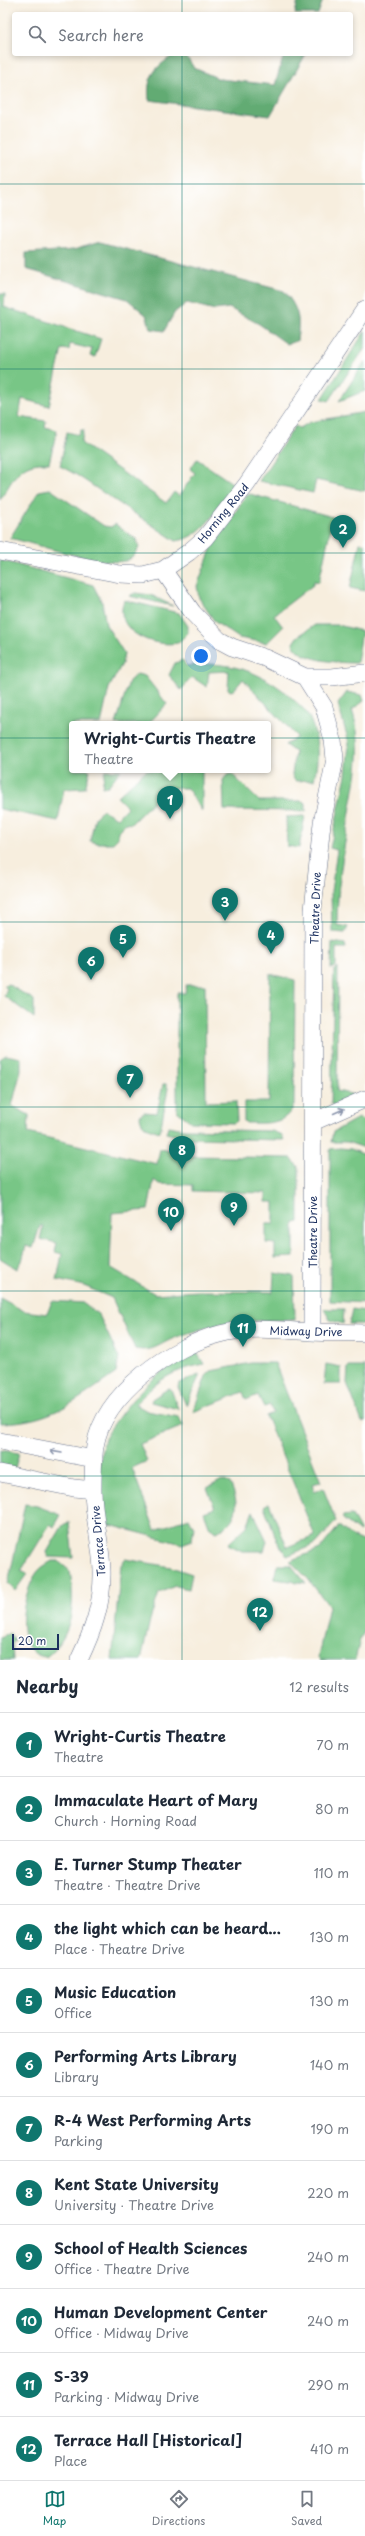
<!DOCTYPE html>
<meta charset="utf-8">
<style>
body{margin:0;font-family:"Playpen Sans",sans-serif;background:#f6f6f7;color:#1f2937}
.scale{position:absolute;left:12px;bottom:10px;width:47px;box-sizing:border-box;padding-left:4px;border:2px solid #1b2f5e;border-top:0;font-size:11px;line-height:14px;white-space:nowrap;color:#1b2f5e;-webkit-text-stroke:3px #fff;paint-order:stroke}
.you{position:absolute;left:201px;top:656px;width:14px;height:14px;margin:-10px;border:3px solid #fff;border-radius:50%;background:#1a73e8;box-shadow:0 0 0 6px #1a73e833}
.badge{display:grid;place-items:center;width:26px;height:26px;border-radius:50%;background:#0f766e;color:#fff;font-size:13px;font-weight:700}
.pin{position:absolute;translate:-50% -33px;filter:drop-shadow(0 1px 2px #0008)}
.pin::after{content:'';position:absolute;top:21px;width:14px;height:12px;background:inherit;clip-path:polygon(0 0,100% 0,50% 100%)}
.popup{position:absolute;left:69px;top:721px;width:202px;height:52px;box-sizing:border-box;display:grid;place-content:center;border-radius:4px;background:#fff;filter:drop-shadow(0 1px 3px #0005);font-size:13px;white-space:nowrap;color:#747a83}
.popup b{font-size:15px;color:#1f2937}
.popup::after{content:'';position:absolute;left:50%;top:100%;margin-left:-8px;border:8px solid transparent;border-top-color:#fff}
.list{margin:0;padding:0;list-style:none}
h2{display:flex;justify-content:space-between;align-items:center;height:52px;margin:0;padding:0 16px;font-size:17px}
h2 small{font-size:13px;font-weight:400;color:#747a83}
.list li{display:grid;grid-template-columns:26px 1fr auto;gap:12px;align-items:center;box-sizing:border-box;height:64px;padding:0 16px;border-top:1px solid #e0e1e3}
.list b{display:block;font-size:15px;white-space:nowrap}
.list p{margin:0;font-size:13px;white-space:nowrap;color:#747a83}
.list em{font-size:13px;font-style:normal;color:#747a83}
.icon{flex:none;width:22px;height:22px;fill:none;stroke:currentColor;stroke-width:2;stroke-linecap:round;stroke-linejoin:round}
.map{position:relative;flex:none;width:365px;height:1660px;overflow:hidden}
.search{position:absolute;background:#fff;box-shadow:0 2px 6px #0003;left:12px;right:12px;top:12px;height:44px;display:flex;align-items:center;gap:10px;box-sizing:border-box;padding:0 14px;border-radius:4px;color:#747a83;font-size:15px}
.sheet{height:820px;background:#fff}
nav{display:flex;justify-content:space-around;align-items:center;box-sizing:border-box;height:56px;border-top:1px solid #e0e1e3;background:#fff;font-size:11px;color:#747a83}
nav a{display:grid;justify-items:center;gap:2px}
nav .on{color:#0f766e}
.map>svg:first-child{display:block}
</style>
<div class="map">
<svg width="365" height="1660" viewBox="0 0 365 1660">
<rect width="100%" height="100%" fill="#fff"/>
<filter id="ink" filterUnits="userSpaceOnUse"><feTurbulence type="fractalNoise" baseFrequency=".025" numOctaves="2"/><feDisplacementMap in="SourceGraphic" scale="8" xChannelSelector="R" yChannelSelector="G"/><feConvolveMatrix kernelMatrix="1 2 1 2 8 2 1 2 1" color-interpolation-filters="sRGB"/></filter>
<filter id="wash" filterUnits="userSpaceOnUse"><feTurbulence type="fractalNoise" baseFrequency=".012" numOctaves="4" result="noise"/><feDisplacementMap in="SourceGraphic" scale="16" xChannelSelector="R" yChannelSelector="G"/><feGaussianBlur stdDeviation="0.9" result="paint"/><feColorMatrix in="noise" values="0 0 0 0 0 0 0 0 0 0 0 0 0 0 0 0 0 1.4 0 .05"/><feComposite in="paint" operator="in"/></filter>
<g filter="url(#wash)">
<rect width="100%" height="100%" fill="#f7eede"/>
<path fill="#78c686" stroke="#4a7a72" d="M0,294H5L4,307L101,339L95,357L90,356L92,349L70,344L69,350L62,349L49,406L22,399L19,417L46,421L45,427L57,430L49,463C19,461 15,477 0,500Z
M365,331V348L329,401L322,399Z
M365,361V391L339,401Z
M365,412V491L316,480L313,493L259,481L295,426L300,428L310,422Z
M81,430H84L81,443L166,503L174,492L179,496L195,473L190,469L197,459L235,485C220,505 203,538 176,541L75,474L60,466L67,432L79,435Z
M50,489L104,526L111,527L115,524L136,539L139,547C137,553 131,560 125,561C102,566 35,544 10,538L39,491Z
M250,494L333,517L319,582L314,581L313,585L274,615L283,627L267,643L239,638L215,622L199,598L197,586L212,547L246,496Z
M360,543L365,544V591L350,588Z
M0,560L93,585L102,602L106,625L124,653L122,664L109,688L101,724H72V770H90L85,788L64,789L58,821L0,809Z
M135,593L151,595L173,606L129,596Z
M124,600L179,613L188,626V633L178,643C153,648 112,631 124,600Z
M315,625H338L362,631L357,663C341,663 297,661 293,643L297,637Z
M183,660L186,666C225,659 263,671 293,699C298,704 306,710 309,717C319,738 319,758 314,780L295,781L292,775L295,752L285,745L297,737L243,679L234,690L230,691L228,689L229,671L209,672L207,687L192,677L181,690L169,675L175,663Z
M137,674L145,676L167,704L148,724H116L129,681Z
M347,692L362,695L364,701L352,710C365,748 355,781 349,818C343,854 337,888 337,925L348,927L345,933L332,932L331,891L337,850L330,848L346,775L349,743L338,704Z
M105,770H121L108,786L102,787Z
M146,770H202V811L187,788H166L131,824L126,823L118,831V838L113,843H97L90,841L95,817L103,810L117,818L127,807L117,797Z
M232,774L259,801H302L306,803V811L224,810L223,780L227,775Z
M305,816L299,848L287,846L286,817Z
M332,942L345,944L346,948H336V966L331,969Z
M338,967L337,1091L351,1094L352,1097L335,1106L331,1104L334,970Z
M270,974L295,980L294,1105C285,1126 266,1123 246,1123L244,1121V1102H269Z
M8,984L34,1000V1018L4,996L7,988L4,986Z
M186,985H205L206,1102L236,1101L237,1121L234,1123L191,1122L177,1111V993H185Z
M6,1055L21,1058V1070L12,1106L29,1115L28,1133L157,1164L160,1149L192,1156L291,1158L299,1168V1222L294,1223V1257L275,1258V1244L266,1243V1224H274V1202H266V1193L193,1191V1185L159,1184L154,1180L148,1210L112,1213L110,1267L155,1294L198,1291L273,1292L274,1273L294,1276L295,1320C251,1320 220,1321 177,1337C160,1343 154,1353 135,1349L112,1298L84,1286L57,1280L62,1254L55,1252L57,1243L40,1239L43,1226H40L33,1248L26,1246L22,1261L17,1269L0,1258V1059Z
M163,1084H166L168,1088L160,1132C150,1129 140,1127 140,1115L144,1112L157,1113Z
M358,1118L365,1121V1148L347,1142H331L333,1132Z
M168,1126L185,1129L272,1131L282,1135L284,1140L187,1138L166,1133Z
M340,1148L351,1149L365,1155V1303L330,1301V1149Z
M0,1298L24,1311L47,1314L52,1301L84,1303L99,1315L119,1358L116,1373C76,1401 52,1422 0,1423Z
M324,1309H344L343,1324L330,1320Z
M352,1309L365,1311V1324H349Z
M197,1353L204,1364C168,1372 160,1379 135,1404L147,1411L179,1417L183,1426L140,1444L147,1461L132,1468L155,1530L189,1518L194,1528L192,1540L182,1544L106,1524L98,1515C98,1491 97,1459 106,1436C109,1430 114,1424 118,1418C139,1389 163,1366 197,1353Z
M251,1363H275L321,1482L312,1484L315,1492L323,1488L336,1521L316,1544L287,1556L277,1541L264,1506L269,1503L287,1547L315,1536L266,1416L273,1413L270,1405L264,1407L258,1395L246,1400L243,1392L193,1412L206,1376L211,1371Z
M326,1364L341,1367V1384H324Z
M348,1367H365V1421L362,1422L347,1383Z
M199,1375V1377L186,1405L178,1387L179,1383Z
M169,1388L171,1389L178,1409L151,1402L152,1399Z
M0,1450L19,1453L15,1468L0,1466Z
M222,1480L230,1483C240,1504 239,1520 217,1532L210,1528L204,1512L215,1508L207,1488Z
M25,1504L37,1506L61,1515L54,1527L50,1524L21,1571L27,1574L15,1591L8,1584Z
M253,1511L267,1541L264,1551H242L228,1544L247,1526Z
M352,1515L360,1530V1532L343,1519L342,1516Z
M69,1522L73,1558L48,1557L47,1552L63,1525Z
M339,1526L350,1535L365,1542V1630L360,1640L355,1660H320L318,1657L329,1606L308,1579L290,1561L320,1549Z
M125,1559L171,1567L192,1574L189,1589L175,1586L159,1593L150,1620L141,1660H112L121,1565Z
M52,1561H58L70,1571C75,1603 74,1636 46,1657C10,1654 22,1589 39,1570C43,1566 47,1564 52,1561Z
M277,1565H291L306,1583L274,1579Z
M10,1633L15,1641L12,1644L13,1660H0V1637Z"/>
<path fill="#62ab73" stroke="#3e6d68" d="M298,0H323L318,14H295Z
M175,54H185L194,68L220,79L275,85L284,54H306L270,116L149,100C146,75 156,67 175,54Z
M100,242L284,291C299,309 300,318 297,341L287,344L259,324L229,308L215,310L187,303L175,312L164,331L151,329L146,315L127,299L26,269V253L73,250Z"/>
</g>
<g filter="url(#ink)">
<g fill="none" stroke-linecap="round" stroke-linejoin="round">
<defs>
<path id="minor" d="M0,551L120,574L143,575L163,570L189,552L205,538L247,484L365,309
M163,570L193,613L219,640L232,647L265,658L305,677L324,707L333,740L335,759L322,823L313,910L312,1332
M305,677H332L365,673
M313,1122L365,1099
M0,1441L94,1459
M0,1473L74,1488L93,1490
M79,1660C93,1631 103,1603 102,1570C101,1543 93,1516 93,1489C93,1475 93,1460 95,1446C104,1393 172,1346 220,1334C249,1326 281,1330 311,1332C329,1333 347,1332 365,1333"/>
</defs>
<use href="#minor" stroke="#68728b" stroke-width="18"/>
<use href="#minor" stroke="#fff" stroke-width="17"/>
</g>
<defs><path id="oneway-shaft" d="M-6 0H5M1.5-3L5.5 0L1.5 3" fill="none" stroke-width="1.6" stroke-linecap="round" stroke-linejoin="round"/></defs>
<g stroke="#8d97ae">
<use href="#oneway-shaft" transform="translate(339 1111) rotate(-24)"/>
<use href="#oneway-shaft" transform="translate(56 1452) rotate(-170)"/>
</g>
</g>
<path fill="none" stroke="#0f766e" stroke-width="1" stroke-opacity="0.55" d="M182,0V14M182,54V1660M0,184H365M0,369H365M0,553H365M0,738H365M0,922H365M0,1107H365M0,1291H365M0,1476H365"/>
<g text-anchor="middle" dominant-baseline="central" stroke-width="3" stroke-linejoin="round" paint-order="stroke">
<g font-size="11" fill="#1b2f5e" stroke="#fff">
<text transform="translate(223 513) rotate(-51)">Horning Road</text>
<text transform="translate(315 908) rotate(-88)">Theatre Drive</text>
<text transform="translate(312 1232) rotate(-90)">Theatre Drive</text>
<text transform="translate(306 1331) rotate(1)">Midway Drive</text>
<text transform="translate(98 1541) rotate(-95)">Terrace Drive</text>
</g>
</g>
</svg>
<div class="scale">20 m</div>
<div class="you"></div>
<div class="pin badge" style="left:170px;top:819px">1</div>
<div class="popup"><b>Wright-Curtis Theatre</b>Theatre</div>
<div class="pin badge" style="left:343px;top:548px">2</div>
<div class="pin badge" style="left:225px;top:921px">3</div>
<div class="pin badge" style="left:271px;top:954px">4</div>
<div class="pin badge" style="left:123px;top:958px">5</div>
<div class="pin badge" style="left:91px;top:980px">6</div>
<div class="pin badge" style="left:130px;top:1098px">7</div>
<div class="pin badge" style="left:182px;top:1169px">8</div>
<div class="pin badge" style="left:234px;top:1226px">9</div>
<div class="pin badge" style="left:171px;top:1231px">10</div>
<div class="pin badge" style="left:243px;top:1347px">11</div>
<div class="pin badge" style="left:260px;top:1631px">12</div>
<div class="search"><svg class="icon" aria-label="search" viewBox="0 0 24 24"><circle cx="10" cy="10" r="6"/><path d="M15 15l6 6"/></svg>Search here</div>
</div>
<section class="sheet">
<h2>Nearby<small>12 results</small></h2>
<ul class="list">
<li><span class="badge">1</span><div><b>Wright-Curtis Theatre</b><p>Theatre</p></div><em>70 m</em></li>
<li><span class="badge">2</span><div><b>Immaculate Heart of Mary</b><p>Church · Horning Road</p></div><em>80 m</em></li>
<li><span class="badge">3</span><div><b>E. Turner Stump Theater</b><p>Theatre · Theatre Drive</p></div><em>110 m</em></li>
<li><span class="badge">4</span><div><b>the light which can be heard...</b><p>Place · Theatre Drive</p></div><em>130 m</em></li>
<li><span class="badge">5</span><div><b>Music Education</b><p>Office</p></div><em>130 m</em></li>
<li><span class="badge">6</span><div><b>Performing Arts Library</b><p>Library</p></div><em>140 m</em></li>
<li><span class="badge">7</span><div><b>R-4 West Performing Arts</b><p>Parking</p></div><em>190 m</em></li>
<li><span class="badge">8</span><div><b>Kent State University</b><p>University · Theatre Drive</p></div><em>220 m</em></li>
<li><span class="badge">9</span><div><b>School of Health Sciences</b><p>Office · Theatre Drive</p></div><em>240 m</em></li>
<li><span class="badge">10</span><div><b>Human Development Center</b><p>Office · Midway Drive</p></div><em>240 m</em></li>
<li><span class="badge">11</span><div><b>S-39</b><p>Parking · Midway Drive</p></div><em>290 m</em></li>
<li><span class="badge">12</span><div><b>Terrace Hall [Historical]</b><p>Place</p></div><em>410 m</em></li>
</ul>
</section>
<nav>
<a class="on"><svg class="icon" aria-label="map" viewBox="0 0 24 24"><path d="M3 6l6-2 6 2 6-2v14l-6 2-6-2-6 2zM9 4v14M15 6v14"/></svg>Map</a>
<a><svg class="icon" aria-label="directions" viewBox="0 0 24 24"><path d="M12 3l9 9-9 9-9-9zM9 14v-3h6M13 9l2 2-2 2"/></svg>Directions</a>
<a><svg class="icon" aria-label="saved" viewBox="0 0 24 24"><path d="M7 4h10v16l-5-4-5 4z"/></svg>Saved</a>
</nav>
